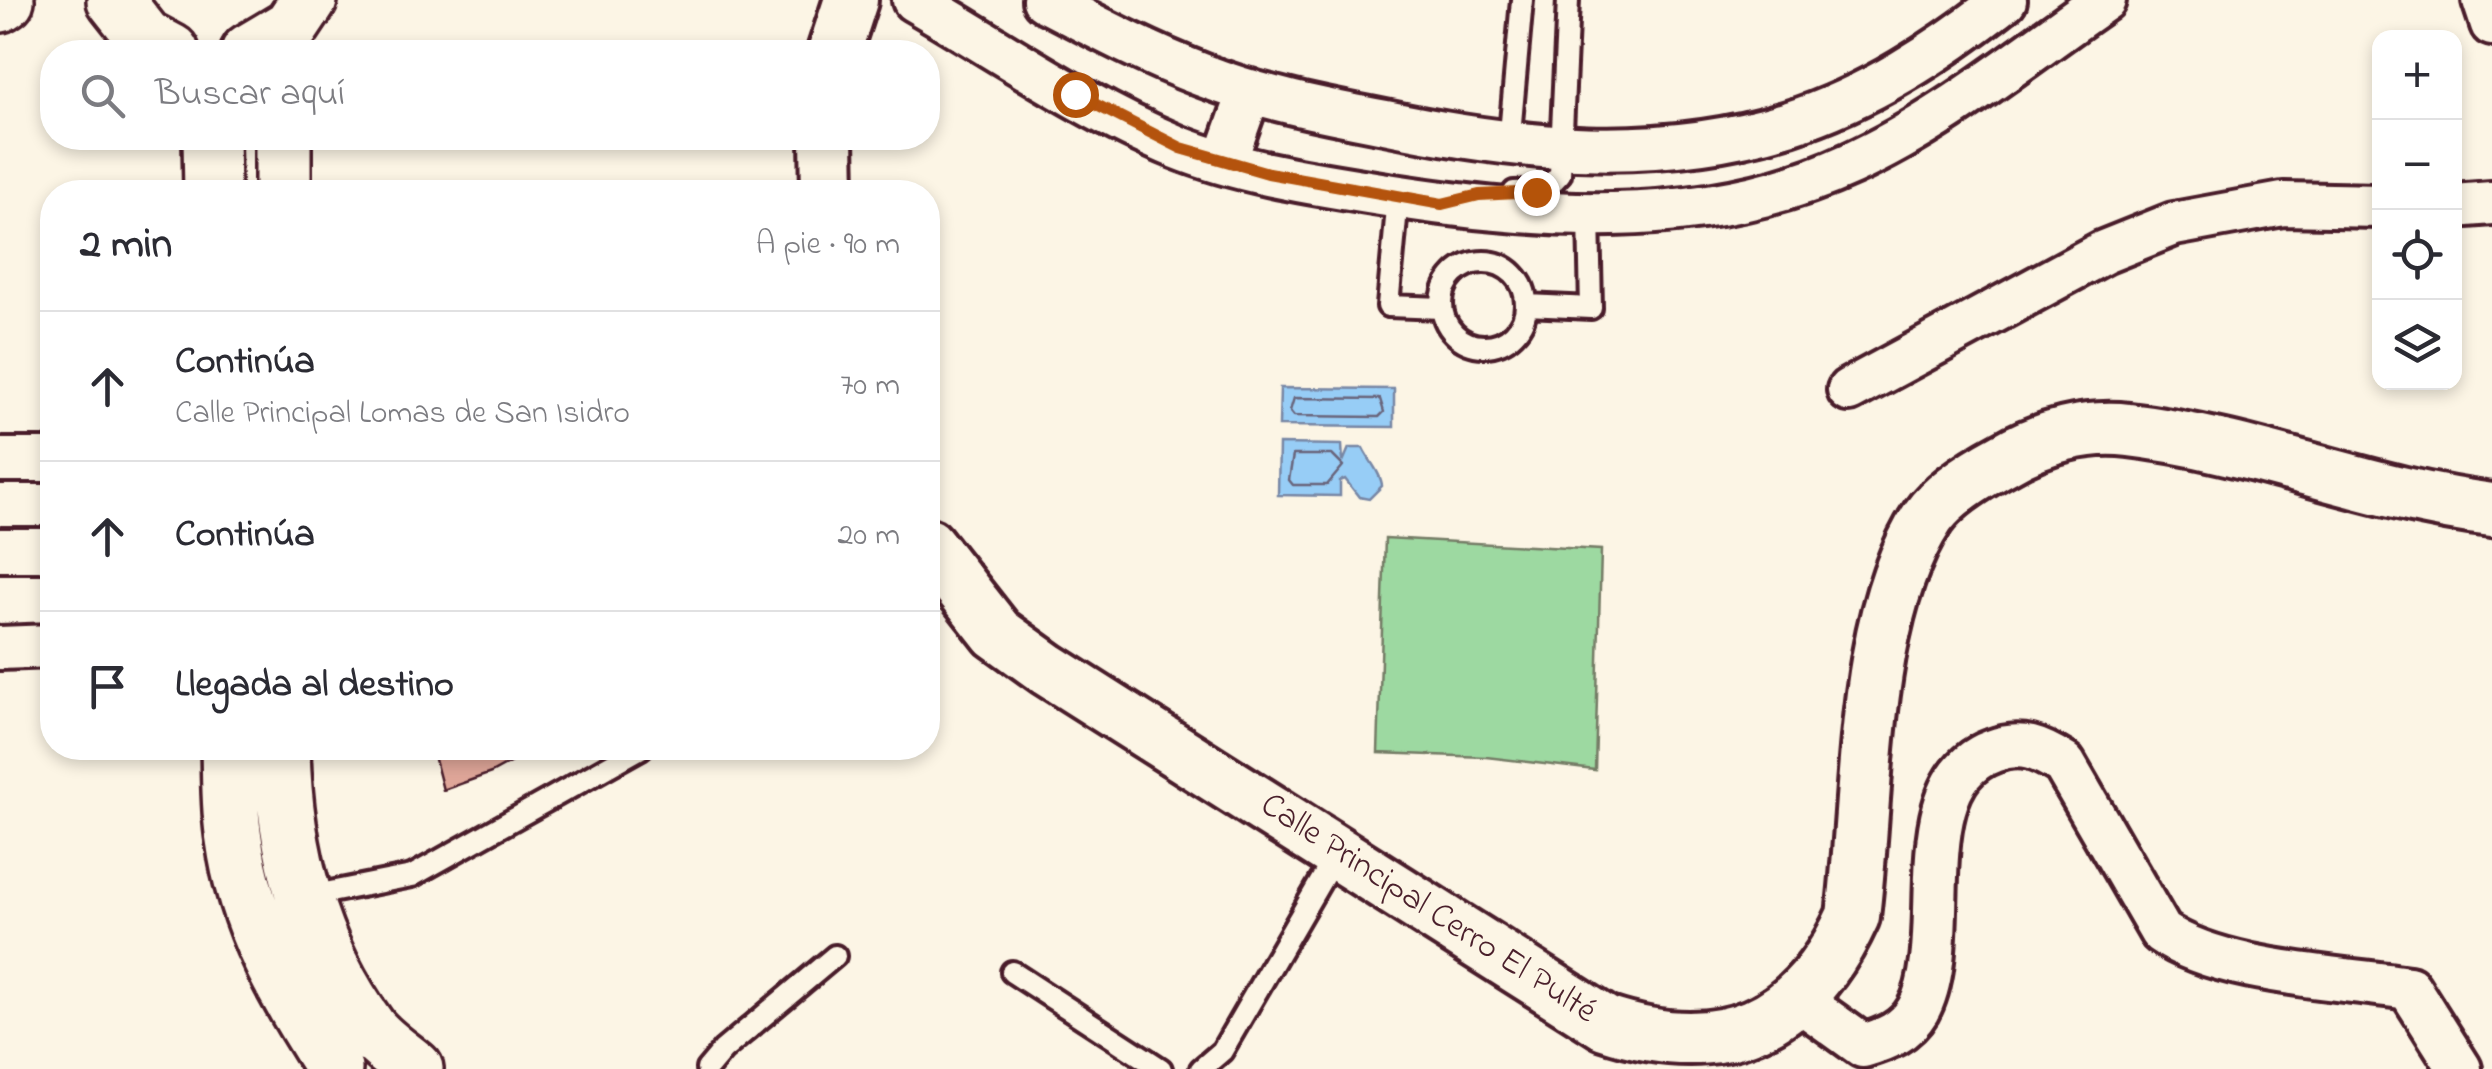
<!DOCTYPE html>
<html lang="es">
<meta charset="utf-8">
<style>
body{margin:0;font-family:"Indie Flower",sans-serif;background:#f7f7f7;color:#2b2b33}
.controls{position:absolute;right:30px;top:30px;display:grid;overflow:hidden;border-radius:20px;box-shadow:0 5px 15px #0003}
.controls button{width:90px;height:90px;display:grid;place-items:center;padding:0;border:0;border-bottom:2px solid #e1e1e2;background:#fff;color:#2b2b33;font:50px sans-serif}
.stop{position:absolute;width:30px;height:30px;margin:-22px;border:8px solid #b45309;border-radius:50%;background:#fff}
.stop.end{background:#b45309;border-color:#fff;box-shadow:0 2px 10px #0008}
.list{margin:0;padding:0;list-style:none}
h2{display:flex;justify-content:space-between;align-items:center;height:130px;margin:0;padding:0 40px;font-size:42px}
h2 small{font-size:32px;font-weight:400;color:#7c7c81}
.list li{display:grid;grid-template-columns:65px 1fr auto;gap:30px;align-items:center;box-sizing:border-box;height:150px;padding:0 40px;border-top:2px solid #e1e1e2}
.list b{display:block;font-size:38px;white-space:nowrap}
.list p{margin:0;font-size:32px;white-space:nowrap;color:#7c7c81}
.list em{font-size:32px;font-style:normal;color:#7c7c81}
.icon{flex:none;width:55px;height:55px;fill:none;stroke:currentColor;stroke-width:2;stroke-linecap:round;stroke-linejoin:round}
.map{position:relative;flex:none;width:2492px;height:1069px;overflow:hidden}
.search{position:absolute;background:#fff;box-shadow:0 5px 15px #0003;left:40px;top:40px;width:900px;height:110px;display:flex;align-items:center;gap:25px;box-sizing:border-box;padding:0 35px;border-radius:40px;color:#7c7c81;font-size:38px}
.panel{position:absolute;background:#fff;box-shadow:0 5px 15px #0003;left:40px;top:180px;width:900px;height:580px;border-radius:40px}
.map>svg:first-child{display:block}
</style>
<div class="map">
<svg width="2492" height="1069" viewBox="0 0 2492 1069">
<rect width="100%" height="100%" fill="#fcf5e5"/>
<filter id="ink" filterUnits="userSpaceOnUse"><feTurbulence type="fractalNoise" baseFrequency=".01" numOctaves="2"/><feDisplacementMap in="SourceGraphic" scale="20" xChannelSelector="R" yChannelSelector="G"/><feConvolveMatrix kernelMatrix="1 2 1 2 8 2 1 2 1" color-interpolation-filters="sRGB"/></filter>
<g filter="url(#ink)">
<path fill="#9dd9a1" stroke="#747c66" stroke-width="2.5" d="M1385,538L1601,550L1595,770L1486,757L1378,753Z"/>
<path fill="#97cdf6" stroke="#7887a5" stroke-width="2.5" d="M1280,388L1394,389V427L1279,426Z
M1279,444L1342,445L1343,462L1349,448H1363C1368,459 1382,475 1382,486L1369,499L1359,497L1345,479L1340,481V496L1278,495Z"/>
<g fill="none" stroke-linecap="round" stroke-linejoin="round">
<path stroke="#69657c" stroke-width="2.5" d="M1294,398L1380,399L1384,412L1379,417L1294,416L1290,411Z
M1293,455H1332L1343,466L1327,485H1293L1289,480Z"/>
</g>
<path fill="#dfa699" stroke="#4a1f2b" stroke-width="2.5" d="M432,748H537L491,773L443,790Z"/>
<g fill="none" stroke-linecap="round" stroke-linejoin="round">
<defs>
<path id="service" d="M1509,145L1522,0
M1514,192L1544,191L1560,174L1568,0
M1398,197L1388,306L1442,308
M1442 304a42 42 0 1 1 84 0a42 42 0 1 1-84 0Z
M1527,305L1591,308L1589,216
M305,897L412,876L641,748
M1012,972L1161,1069
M707,1069L723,1050L835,956
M1201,1069L1222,1051L1337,853"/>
<path id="minor" d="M914,0C1000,50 1085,109 1177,147C1237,171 1305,182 1368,192C1528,218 1699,234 1851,164C1943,122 2021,57 2104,0
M1044,0C1096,27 1147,54 1202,75C1261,98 1322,110 1385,122C1519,150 1654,164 1789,123C1868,98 1940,51 2005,0
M2484,0L2492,24
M1225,161L1250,91
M2454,206L2492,203
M1849,390L2104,252L2174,224L2283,204L2380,206
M0,460H52
M0,550H52
M0,648L52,646
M1795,997L1863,1046C1886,1039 1905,1032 1918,1010C1957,941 1903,783 1993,751C2021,740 2040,749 2064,764L2161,932C2219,973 2337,977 2409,988L2460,1069"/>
<path id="tertiary" d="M834,52L851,0
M827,138L828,192
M928,545L997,633L1047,669L1605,1023C1720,1061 1802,1028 1853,916C1868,798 1861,617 1928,517C1945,493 1980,472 2006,458C2042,437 2087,425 2129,430C2252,444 2369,495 2492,510"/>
<path id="secondary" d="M115,0L145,38L171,52
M0,4L6,0
M249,52L291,27L309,0
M211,138L212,192
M283,138V192
M229,748C230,778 229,809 234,839C245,925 288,998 334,1069
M282,748C284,850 308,945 369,1029C381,1044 401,1057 415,1069"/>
</defs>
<use href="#service" stroke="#4a1f2b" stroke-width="28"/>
<use href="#minor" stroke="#4a1f2b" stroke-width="50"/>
<use href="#tertiary" stroke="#4a1f2b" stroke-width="60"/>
<use href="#secondary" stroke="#4a1f2b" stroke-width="62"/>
<use href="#service" stroke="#fcf5e5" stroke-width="20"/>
<use href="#minor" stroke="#fcf5e5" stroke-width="42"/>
<use href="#tertiary" stroke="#fcf5e5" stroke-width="52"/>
<use href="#secondary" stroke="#fcf5e5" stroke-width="55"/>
</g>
</g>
<g fill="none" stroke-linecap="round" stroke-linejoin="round" filter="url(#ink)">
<path stroke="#b45309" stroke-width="12" d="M1075,94L1181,148L1268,173L1442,204L1479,195L1536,192"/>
</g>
<g text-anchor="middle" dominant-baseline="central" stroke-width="9" stroke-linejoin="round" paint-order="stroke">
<g font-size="35" fill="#4a1f2b" stroke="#fcf5e5">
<text transform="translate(1428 909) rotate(33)">Calle Principal Cerro El Pulté</text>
</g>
</g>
</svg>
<div class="controls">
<button>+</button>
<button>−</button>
<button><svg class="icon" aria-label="locate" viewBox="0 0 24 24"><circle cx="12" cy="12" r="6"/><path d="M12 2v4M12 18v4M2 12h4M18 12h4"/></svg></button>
<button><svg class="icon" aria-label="layers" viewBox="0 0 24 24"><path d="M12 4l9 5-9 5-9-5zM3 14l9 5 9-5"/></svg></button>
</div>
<div class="stop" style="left:1075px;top:94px"></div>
<div class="stop end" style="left:1536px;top:192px"></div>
<div class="search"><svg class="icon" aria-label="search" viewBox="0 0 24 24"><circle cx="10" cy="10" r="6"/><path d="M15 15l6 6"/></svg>Buscar aquí</div>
<section class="panel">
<h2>2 min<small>A pie · 90 m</small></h2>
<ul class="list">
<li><svg class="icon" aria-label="ahead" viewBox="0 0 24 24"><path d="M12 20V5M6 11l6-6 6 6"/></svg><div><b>Continúa</b><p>Calle Principal Lomas de San Isidro</p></div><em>70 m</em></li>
<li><svg class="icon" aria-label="ahead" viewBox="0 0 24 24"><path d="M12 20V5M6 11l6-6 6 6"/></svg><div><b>Continúa</b></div><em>20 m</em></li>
<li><svg class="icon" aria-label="arrive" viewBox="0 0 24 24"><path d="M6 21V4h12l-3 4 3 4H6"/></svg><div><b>Llegada al destino</b></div></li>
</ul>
</section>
</div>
